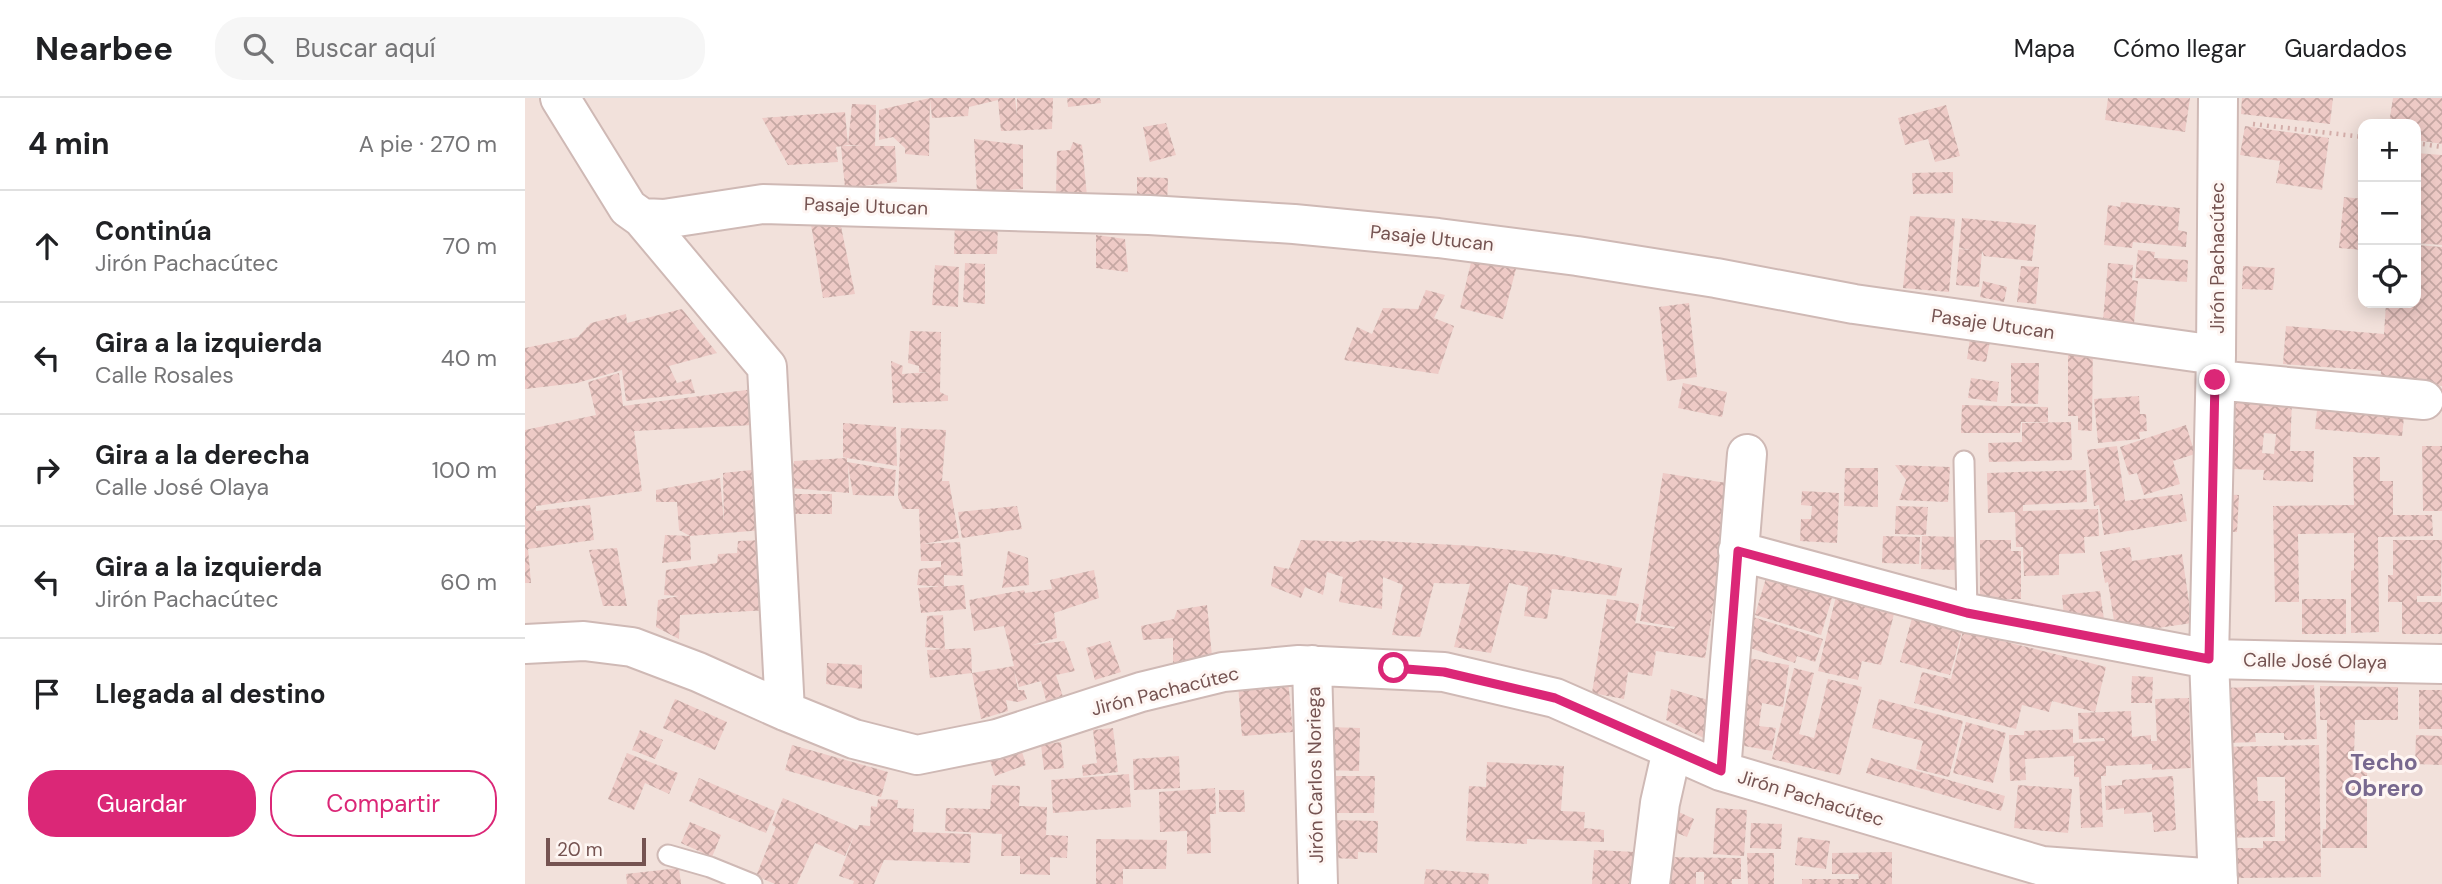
<!DOCTYPE html>
<html lang="es">
<meta charset="utf-8">
<style>
body{margin:0;font-family:"DM Sans",sans-serif;background:#f6f6f6;color:#202124}
.controls{position:absolute;right:21px;top:21px;display:grid;overflow:hidden;border-radius:14px;box-shadow:0 4px 18px #0003}
.controls button{width:63px;height:63px;display:grid;place-items:center;padding:0;border:0;border-bottom:2px solid #e0e0e0;background:#fff;color:#202124;font:35px sans-serif}
.scale{position:absolute;left:21px;bottom:18px;width:100px;box-sizing:border-box;padding-left:7px;border:4px solid #755351;border-top:0;font-size:19px;line-height:24px;white-space:nowrap;color:#755351;-webkit-text-stroke:5px #fef6f3;paint-order:stroke}
.stop{position:absolute;width:21px;height:21px;margin:-16px;border:5px solid #db2777;border-radius:50%;background:#fff}
.stop.end{background:#db2777;border-color:#fff;box-shadow:0 2px 7px #0008}
.list{margin:0;padding:0;list-style:none}
h2{display:flex;justify-content:space-between;align-items:center;height:91px;margin:0;padding:0 28px;font-size:30px}
h2 small{font-size:23px;font-weight:400;color:#757577}
.list li{display:grid;grid-template-columns:46px 1fr auto;gap:21px;align-items:center;box-sizing:border-box;height:112px;padding:0 28px;border-top:2px solid #e0e0e0}
.list b{display:block;font-size:26px;white-space:nowrap}
.list p{margin:0;font-size:23px;white-space:nowrap;color:#757577}
.list em{font-size:23px;font-style:normal;color:#757577}
.actions{display:flex;gap:14px;padding:21px 28px}
.actions a{flex:1;padding:16px 0;border:2px solid #db2777;border-radius:28px;text-align:center;font-size:24px;color:#db2777}
.actions .main{background:#db2777;color:#fff}
.icon{flex:none;width:38px;height:38px;fill:none;stroke:currentColor;stroke-width:2;stroke-linecap:round;stroke-linejoin:round}
.map{position:relative;flex:none;width:1917px;height:786px;overflow:hidden}
header{display:flex;align-items:center;gap:42px;box-sizing:border-box;height:98px;padding:0 35px;background:#fff;border-bottom:2px solid #e0e0e0}
header strong{font-size:33px}
nav{display:flex;gap:38px;margin-inline-start:auto;font-size:24px}
.search{width:490px;height:63px;background:#f6f6f6;display:flex;align-items:center;gap:18px;box-sizing:border-box;padding:0 24px;border-radius:28px;color:#757577;font-size:26px}
main{display:flex}
aside{flex:1;background:#fff}
.map>svg:first-child{display:block}
</style>
<header>
<strong>Nearbee</strong>
<div class="search"><svg class="icon" aria-label="search" viewBox="0 0 24 24"><circle cx="10" cy="10" r="6"/><path d="M15 15l6 6"/></svg>Buscar aquí</div>
<nav><a>Mapa</a><a>Cómo llegar</a><a>Guardados</a></nav>
</header>
<main>
<aside>
<h2>4 min<small>A pie · 270 m</small></h2>
<ul class="list">
<li><svg class="icon" aria-label="ahead" viewBox="0 0 24 24"><path d="M12 20V5M6 11l6-6 6 6"/></svg><div><b>Continúa</b><p>Jirón Pachacútec</p></div><em>70 m</em></li>
<li><svg class="icon" aria-label="left" viewBox="0 0 24 24"><path d="M17 20v-9H6M10 6l-5 5 5 5"/></svg><div><b>Gira a la izquierda</b><p>Calle Rosales</p></div><em>40 m</em></li>
<li><svg class="icon" aria-label="right" viewBox="0 0 24 24"><path d="M7 20v-9h11M14 6l5 5-5 5"/></svg><div><b>Gira a la derecha</b><p>Calle José Olaya</p></div><em>100 m</em></li>
<li><svg class="icon" aria-label="left" viewBox="0 0 24 24"><path d="M17 20v-9H6M10 6l-5 5 5 5"/></svg><div><b>Gira a la izquierda</b><p>Jirón Pachacútec</p></div><em>60 m</em></li>
<li><svg class="icon" aria-label="arrive" viewBox="0 0 24 24"><path d="M6 21V4h12l-3 4 3 4H6"/></svg><div><b>Llegada al destino</b></div></li>
</ul>
<div class="actions"><a class="main">Guardar</a><a>Compartir</a></div>
</aside>
<div class="map">
<svg width="1917" height="786" viewBox="0 0 1917 786">
<defs>
<pattern id="building-cross-hatch" width="8" height="8" patternUnits="userSpaceOnUse" patternTransform="scale(1.75)"><rect width="8" height="8" fill="#eecac6"/><path d="M0 0l8 8M0 8l8-8" fill="none" stroke="#c5a7a3"/></pattern>
</defs>
<rect width="100%" height="100%" fill="#fbf1ec"/>
<path fill="#f2e1db" fill-rule="evenodd" d="M0,0H1917V786H0ZM1838,26H1891V205H1838Z"/>
<path fill="url(#building-cross-hatch)" fill-rule="evenodd" d="M405,0H490L492,17V0H528L527,31L476,33L473,2L444,9L443,18L407,20L405,1L404,58L380,56V50L368,39L354,42V12Z
M542,0H575L576,5L543,9Z
M1583,0H1665L1660,34L1580,22Z
M1717,0H1808L1805,26L1716,16Z
M1868,0H1917V46L1891,42V26H1864Z
M327,6L351,7L350,48H370L372,84L320,90L316,48H339L323,47Z
M1421,7L1435,58L1410,64L1403,41L1380,47L1373,20Z
M320,14L323,47L311,49L313,64L263,67L237,20Z
M641,25L651,57L625,64L618,29Z
M1720,28L1804,40L1797,92L1751,85L1755,63L1715,57Z
M449,41L498,47V91L452,94Z
M548,44L557,47L562,98L531,97L532,53L545,52Z
M1891,55L1917,57V147L1891,145Z
M1428,74V95L1388,96L1387,75Z
M612,79L643,80L642,109H612Z
M1819,99L1838,101V152L1814,150Z
M1596,104L1655,110L1653,132L1662,134L1661,149L1608,144L1607,150L1579,147L1583,107L1595,109Z
M284,114L314,119L330,196L298,200Z
M1385,118L1430,121L1424,194L1378,190Z
M1437,120L1511,127L1507,163L1459,158L1457,153L1454,189L1431,187L1434,151L1447,152L1434,150Z
M430,121L473,125L472,156H429Z
M571,137L600,141L603,174L571,170Z
M1891,147L1917,149V288L1855,283L1856,273L1758,266L1761,228L1859,236L1861,205H1891Z
M949,152L993,163L978,221L935,210Z
M1613,152L1630,154L1629,160L1663,162L1662,184L1610,180Z
M440,165L460,166V206L438,204Z
M1583,165L1608,167L1607,182L1613,183L1608,236L1577,234Z
M410,167L434,169L433,209L407,207Z
M1496,168L1514,169L1511,206L1492,204Z
M1718,168L1750,170L1748,192L1717,191Z
M1458,183L1482,189L1479,204L1455,199Z
M901,192L920,197L909,220L929,228L913,276L819,262L832,229L847,236L858,210L893,211Z
M1164,205L1172,279L1142,283L1134,209Z
M157,211L192,255L144,268L152,285L166,281L170,295L101,303L97,272L52,285L0,291V250L53,239L66,225L101,216L102,225Z
M385,233L416,234L415,294L423,298V303L368,305L366,263L378,268L377,276L405,274H394V268L383,265Z
M1445,240L1465,243L1461,264L1442,261Z
M1543,244H1568L1567,333L1553,332V318H1543Z
M1486,265H1514L1513,306L1486,305Z
M94,275L98,308L229,291V327L109,333L117,393L11,408V413L65,407L69,442L3,451L6,485H0V332L71,317L63,284Z
M1446,280L1474,284L1472,304L1443,300Z
M1158,285L1202,294L1197,319L1153,310Z
M1614,298L1615,316H1621L1622,333L1614,334L1615,341L1573,345L1569,301Z
M1710,301L1767,303L1765,353H1789L1788,384L1738,382L1739,372L1708,371ZM1739,335L1751,336L1749,356L1737,355Z
M1793,303L1880,310L1877,338L1790,331Z
M1437,307L1523,309V324H1496L1495,335H1436Z
M1546,324L1547,362L1464,364L1463,345L1497,344V325Z
M318,325L371,329L372,368L322,360V364L371,372L369,398L328,397L323,367L324,395L265,390L269,363L322,360L318,359Z
M1661,327L1670,356L1648,363L1655,386L1619,397L1612,375L1604,377L1595,349Z
M376,330L421,332L417,383H424L434,440L397,446L435,444L438,478L419,477V489L392,487L394,471L416,469V463H396L394,411H378L373,399Z
M1592,348L1600,403L1657,396L1662,423L1579,437L1574,407L1569,408L1562,352Z
M1897,348H1917V413H1898Z
M1828,359H1855V383H1868V417H1907L1908,438L1853,439L1854,534L1826,535V473L1829,472V435L1773,436L1774,504H1750L1748,408L1829,407Z
M1370,367L1425,369L1423,404L1374,402L1381,382Z
M1320,370H1353V409L1319,408Z
M236,371L238,432L165,438L154,432L152,404H131V392L195,380L199,425L198,375Z
M1561,372L1562,404L1498,407V413L1573,411L1574,438L1559,439L1560,455L1534,456V477L1499,478L1498,449H1491L1490,414L1463,415L1462,375Z
M1138,375L1208,386L1180,560L1131,553L1127,578L1103,574L1099,601L1067,595L1082,501L1114,506L1110,525L1149,531L1150,529L1115,523Z
M1277,393L1314,395L1312,445L1275,443L1276,421H1286L1287,408L1276,407Z
M261,396H307V416H261Z
M1692,396L1714,397L1712,434L1690,433Z
M492,408L497,431L437,440L433,414Z
M1371,408L1403,409L1401,437L1370,436Z
M140,437L165,438L166,462L137,465Z
M1358,438L1395,439L1394,466L1357,465Z
M1397,438L1433,439L1432,472L1396,471Z
M239,442L244,512L155,517L154,541L131,529L133,502L154,498L139,497L141,472L192,465L193,456L212,455L213,443Z
M776,442L829,444L837,442L949,448L1033,457L1097,470L1091,498L1027,491L1022,521L999,518L1003,489L984,485L966,555L929,549L945,486L909,485L895,539L867,537L878,487L858,479L857,511L814,504L818,479L802,474L798,497L780,489L776,500L746,488L749,468L764,471Z
M1455,442H1486V453H1496V501H1455Z
M1868,442H1917L1916,498H1892V504H1917V536H1877V504H1863V477H1868Z
M1605,449L1607,463L1657,456L1667,525L1591,536L1583,484L1580,485L1575,454Z
M92,450L102,508H78L64,452Z
M483,453L503,460L504,487L477,490Z
M569,472L574,500L529,515L532,540L507,547L539,543L550,573L531,577L538,599L522,606L516,583L494,589L489,572L493,592H499L502,601L493,604L481,602L483,613L456,621L447,575L489,568L479,528L449,533L444,502L499,492L500,495L527,491L525,482Z
M1241,480L1307,500L1296,537L1230,517Z
M439,487L441,511L396,515L393,490Z
M1575,493L1580,528L1539,519L1537,497Z
M1312,494L1351,503L1349,511L1369,516L1356,567L1337,563L1333,582L1293,573Z
M1777,501H1821V536H1777Z
M682,507L687,558L648,567V540L618,542L616,528L649,521L652,512Z
M418,517L420,551L400,549L402,518Z
M1228,519L1298,541L1290,564L1272,558L1270,565L1219,548Z
M1387,520L1437,533L1425,577L1375,564Z
M1438,533L1581,569L1570,614L1527,603L1524,614L1497,607L1491,631L1389,605L1397,574L1426,581Z
M585,543L596,574L570,582L561,550Z
M446,550L447,575L405,580L402,552Z
M1217,559L1264,567L1258,609L1237,605L1234,628L1251,630L1247,653L1203,645Z
M302,565L337,567V591L301,586Z
M1269,570L1289,575L1274,636L1289,640L1303,581L1337,589L1315,677L1247,661Z
M1607,578L1628,579L1627,605H1606Z
M763,582L768,634L717,638L713,586Z
M1789,587L1792,641L1759,642V635H1730L1731,644L1701,645L1699,590Z
M1795,588L1873,589V622H1830L1829,660H1842V750H1797L1798,731H1801L1802,622H1795Z
M1146,591L1186,603L1181,641L1141,622Z
M1894,592H1917V631H1894Z
M1664,600L1666,670L1627,672V666L1581,668V678H1576L1578,729L1556,730L1554,679H1549V658L1500,661L1501,682L1485,683L1484,637H1499V633L1548,631V645L1580,643L1579,640L1554,641L1553,615L1606,613L1607,639L1626,637V643H1632L1630,601Z
M150,601L202,624L190,652L138,630Z
M1354,601L1438,623L1424,679L1391,671L1398,643L1347,630Z
M1441,624L1481,635L1468,685L1428,675Z
M802,629L835,630L834,673L801,672Z
M588,630L593,674L558,678L557,667L572,665L568,632Z
M115,632L138,642L130,661L107,652Z
M1891,637L1917,638V667L1890,666Z
M536,644L539,670L519,672L516,647Z
M267,647L363,674L356,699L260,672Z
M495,647L501,667L470,678L463,657Z
M1794,647L1796,779L1712,780L1711,750H1738V743H1760V679H1732L1733,703H1750V739L1695,740L1694,649Z
M102,655L153,675L144,696L120,685L109,712L83,701Z
M654,658L655,690L609,692L608,661Z
M1346,660L1480,698L1476,713L1341,675Z
M962,664L1039,668L1036,713L1060,714L1059,730L1079,732V744L1002,741V746L941,743L944,688L961,689Z
M604,676L606,709L528,715L526,682Z
M801,678H850L849,715H801Z
M1648,678L1651,732L1629,734L1627,714L1599,716V710L1581,712L1580,688L1597,687V682Z
M174,680L250,713L241,735L164,703Z
M467,687L495,688L494,708L522,709L521,737L543,738L542,760L525,759V777L495,776V758H476L477,736L420,733L421,710L465,711Z
M1493,687L1547,691L1543,735L1489,730Z
M690,690L691,716H685L686,755L662,756V733L635,734L634,694Z
M694,692H719L720,714H694Z
M258,700L332,732L334,727L345,728L346,708L352,709L353,701L373,702L372,710L389,711L388,734L446,736L445,765L359,762L349,786H328L329,783L314,778L330,735L320,758L290,745L272,786H250L231,778L251,729L247,727Z
M1143,709L1169,721L1162,739L1135,728Z
M1191,710L1222,712L1219,758L1188,756Z
M807,722L853,723L852,755L833,754V761L806,760Z
M165,724L196,737L187,759L156,745Z
M1226,725L1257,726L1256,751L1225,750Z
M1273,739L1305,743L1301,771L1270,767Z
M571,741L642,742L641,771H598V786H571Z
M1069,752L1111,754L1109,786H1067Z
M1367,754V786H1277V781H1334L1333,776H1307V755Z
M1222,755H1249V786H1223Z
M1133,759L1216,760V781H1207V786H1179V774H1171V786H1132Z
M154,770L156,786H102L101,776Z
M901,771L964,776L963,786H899Z"/>
<g fill="none" stroke-linecap="round" stroke-linejoin="round">
<defs>
<path id="lane" d="M1439,363L1442,515
M143,757L185,769L227,786"/>
<path id="street" d="M35,0L103,110L117,120L242,269L260,613
M1693,0L1691,257L1684,561L1693,786
M117,120L139,121L238,106L624,117L769,126L913,140L1052,158L1191,180L1329,206L1691,257
M1691,282L1899,302
M1213,453L1442,515L1684,561L1917,566
M0,546L59,543L107,549L173,574L260,613L329,641L392,657L472,641L616,594L698,574L774,567L919,574L1030,600L1196,673L1517,768L1693,781
M787,567L793,786
M1196,673L1222,356
M1125,786L1135,705L1147,652"/>
</defs>
<use href="#lane" stroke="#cfb9b5" stroke-width="23"/>
<use href="#street" stroke="#cfb9b5" stroke-width="42"/>
<path stroke="#d3ada9" stroke-width="4.5" stroke-dasharray="2 5" stroke-linecap="butt" d="M1728,26L1838,39
M1891,45L1917,49"/>
<use href="#lane" stroke="#fff" stroke-width="19"/>
<use href="#street" stroke="#fff" stroke-width="38"/>
</g>
<g fill="none" stroke-linecap="round" stroke-linejoin="round">
<path stroke="#db2777" stroke-width="9" d="M869,570L919,574L1030,600L1196,673L1213,453L1442,515L1684,561L1690,282"/>
</g>
<g text-anchor="middle" dominant-baseline="central" stroke-width="6" stroke-linejoin="round" paint-order="stroke">
<g font-size="19" fill="#755351" stroke="#fef6f3">
<text transform="translate(341 108) rotate(2)">Pasaje Utucan</text>
<text transform="translate(907 140) rotate(6)">Pasaje Utucan</text>
<text transform="translate(1692 160) rotate(-90)">Jirón Pachacútec</text>
<text transform="translate(1468 226) rotate(8)">Pasaje Utucan</text>
<text transform="translate(1790 563) rotate(1)">Calle José Olaya</text>
<text transform="translate(640 593) rotate(-14)">Jirón Pachacútec</text>
<text transform="translate(790 677) rotate(-91)">Jirón Carlos Noriega</text>
<text transform="translate(1286 700) rotate(17)">Jirón Pachacútec</text>
</g>
<g font-size="23" font-weight="bold" fill="#78698f" stroke="#fef6f3">
<text x="1859" y="664">Techo<tspan x="1859" dy="26">Obrero</tspan></text>
</g>
</g>
</svg>
<div class="controls">
<button>+</button>
<button>−</button>
<button><svg class="icon" aria-label="locate" viewBox="0 0 24 24"><circle cx="12" cy="12" r="6"/><path d="M12 2v4M12 18v4M2 12h4M18 12h4"/></svg></button>
</div>
<div class="scale">20 m</div>
<div class="stop" style="left:869px;top:570px"></div>
<div class="stop end" style="left:1690px;top:282px"></div>
</div>
</main>
